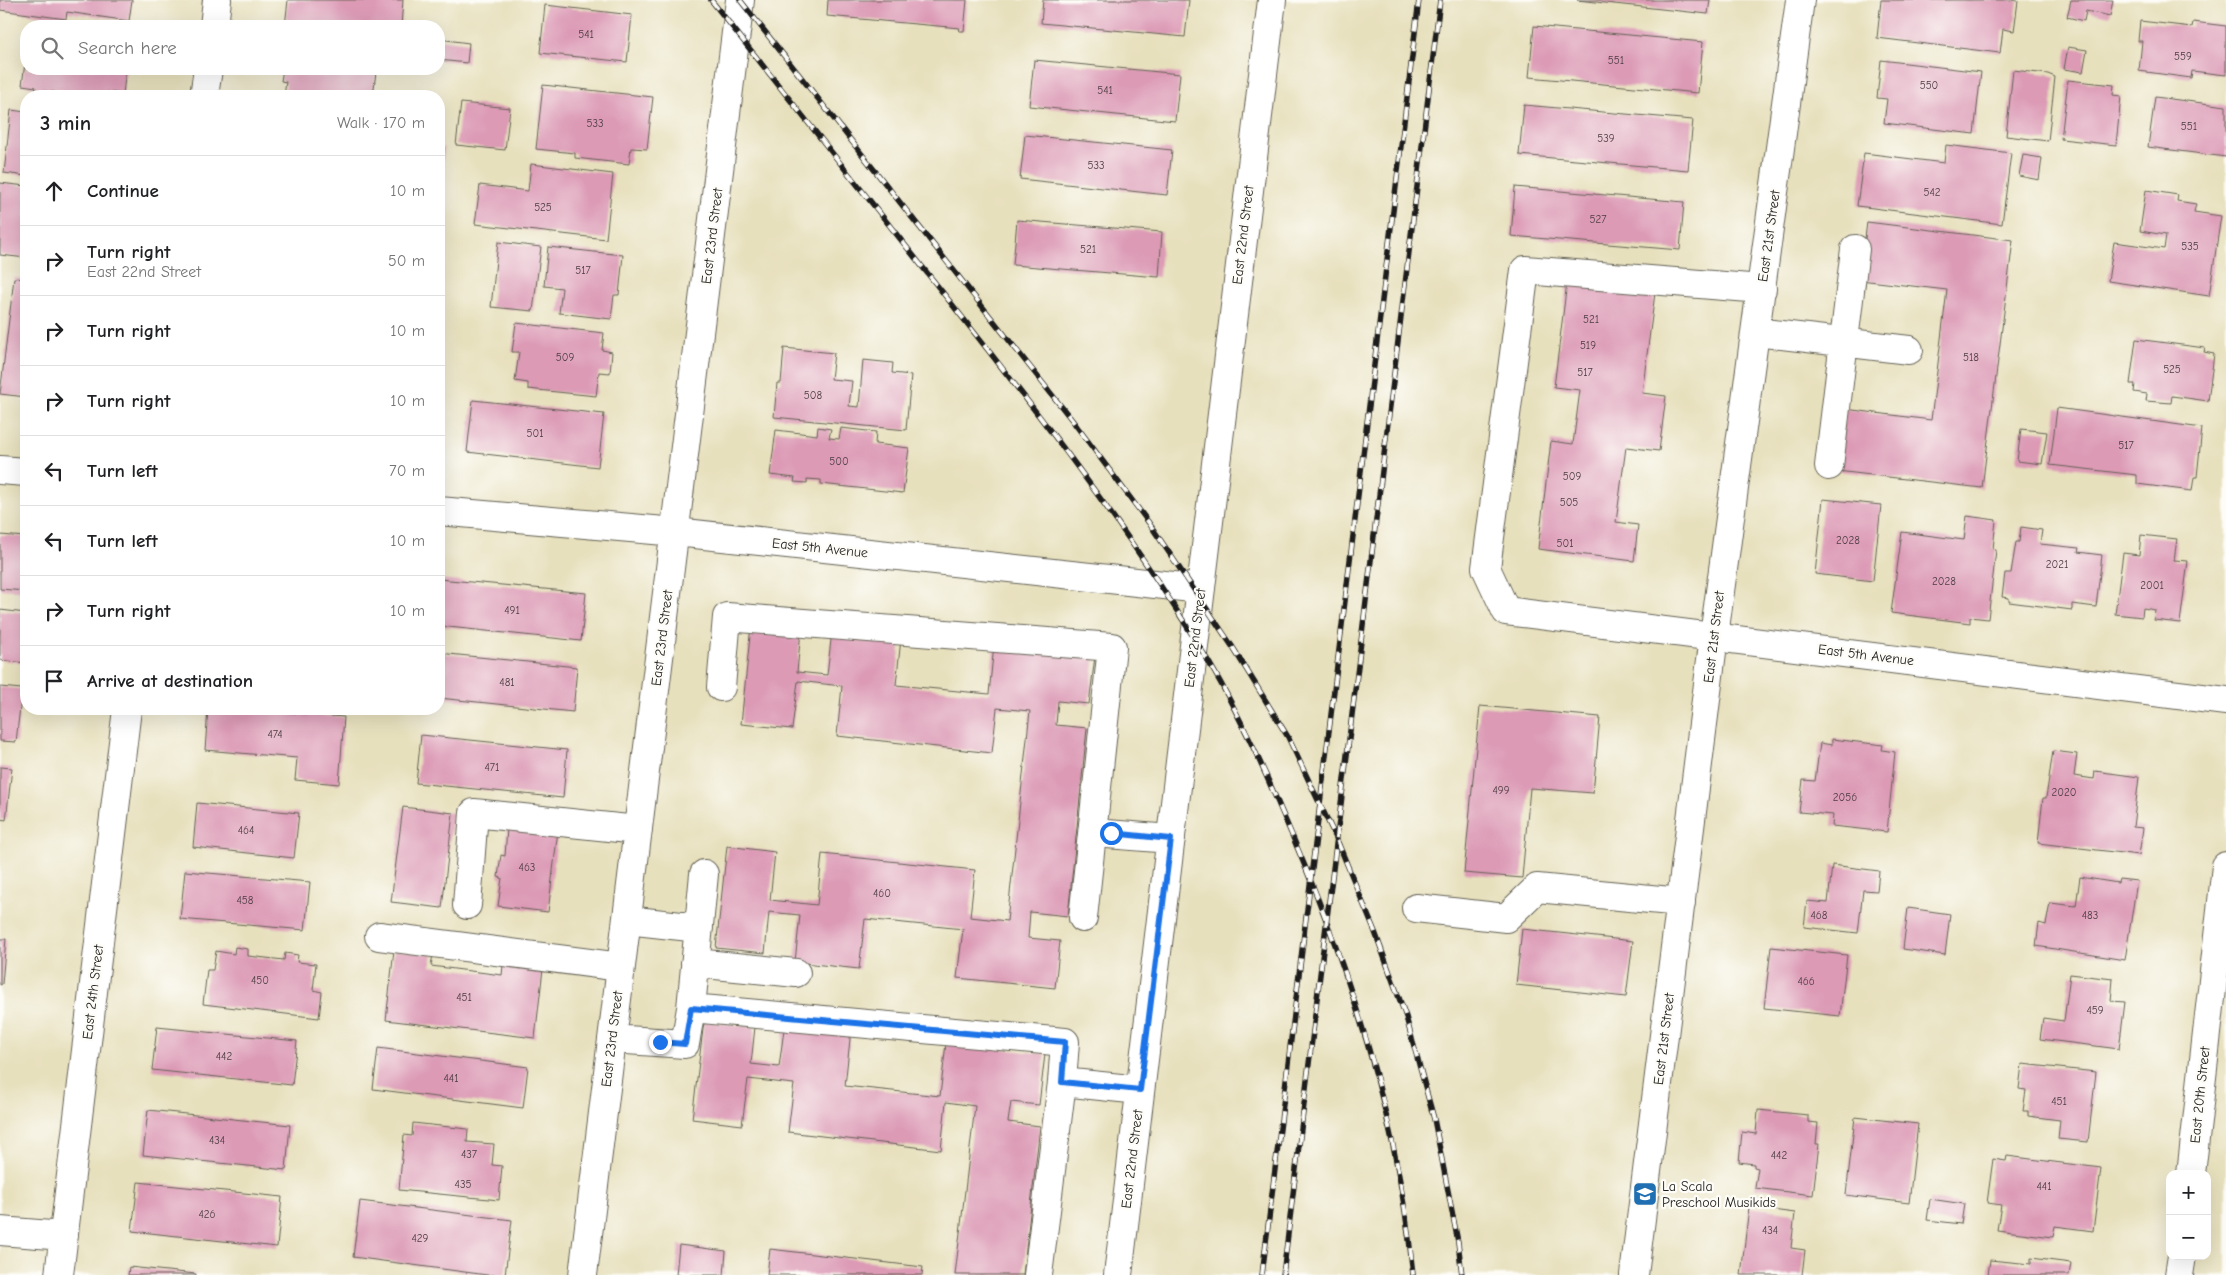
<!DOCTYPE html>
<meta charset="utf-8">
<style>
body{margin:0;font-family:"Comic Neue",sans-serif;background:#f6f6f6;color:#202124}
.controls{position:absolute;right:15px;bottom:15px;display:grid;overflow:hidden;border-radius:10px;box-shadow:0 5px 20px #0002}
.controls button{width:45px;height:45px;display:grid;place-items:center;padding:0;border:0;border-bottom:1px solid #e0e0e0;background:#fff;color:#202124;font:25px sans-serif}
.stop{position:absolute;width:15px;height:15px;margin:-11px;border:4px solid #1a73e8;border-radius:50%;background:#fff}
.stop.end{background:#1a73e8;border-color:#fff;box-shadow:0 1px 5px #0008}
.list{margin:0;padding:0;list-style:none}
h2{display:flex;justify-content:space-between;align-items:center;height:65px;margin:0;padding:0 20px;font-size:21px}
h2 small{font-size:16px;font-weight:400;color:#757577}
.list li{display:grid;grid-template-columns:32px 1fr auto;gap:15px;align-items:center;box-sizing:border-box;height:70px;padding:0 20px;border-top:1px solid #e0e0e0}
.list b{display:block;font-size:19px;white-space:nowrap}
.list p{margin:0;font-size:16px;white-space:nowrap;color:#757577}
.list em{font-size:16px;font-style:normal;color:#757577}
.icon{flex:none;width:28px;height:28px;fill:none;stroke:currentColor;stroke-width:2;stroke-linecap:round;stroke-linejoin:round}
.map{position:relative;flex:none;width:2226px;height:1275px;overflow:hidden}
.search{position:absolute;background:#fff;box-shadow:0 5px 20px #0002;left:20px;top:20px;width:425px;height:55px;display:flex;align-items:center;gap:12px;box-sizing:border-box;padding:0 18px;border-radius:20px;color:#757577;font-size:19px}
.panel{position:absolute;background:#fff;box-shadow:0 5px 20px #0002;left:20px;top:90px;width:425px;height:625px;border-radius:20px}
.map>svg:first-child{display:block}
</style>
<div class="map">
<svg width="2226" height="1275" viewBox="0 0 2226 1275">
<rect width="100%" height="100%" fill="#fdfcf7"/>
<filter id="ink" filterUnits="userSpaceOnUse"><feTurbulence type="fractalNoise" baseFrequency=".02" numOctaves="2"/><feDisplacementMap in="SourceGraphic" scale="10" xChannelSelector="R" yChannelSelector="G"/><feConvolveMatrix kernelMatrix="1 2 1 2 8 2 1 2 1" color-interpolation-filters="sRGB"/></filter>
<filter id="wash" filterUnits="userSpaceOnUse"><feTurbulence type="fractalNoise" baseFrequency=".0096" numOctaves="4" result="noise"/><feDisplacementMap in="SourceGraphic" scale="20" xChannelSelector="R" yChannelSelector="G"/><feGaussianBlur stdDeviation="1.12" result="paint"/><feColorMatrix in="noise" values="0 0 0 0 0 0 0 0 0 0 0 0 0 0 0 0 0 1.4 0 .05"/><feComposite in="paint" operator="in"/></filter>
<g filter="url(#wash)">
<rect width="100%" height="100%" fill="#e7e0bd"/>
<g id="blocks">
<path fill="#dc9ab5" d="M0,0H132L129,21L67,12L66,19L0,10Z
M288,0H403L401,26H285Z
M828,0H967L964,31H959L960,28L827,16Z
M1043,0H1189L1185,37L1041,23Z
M1577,0H1710L1708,14Z
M1881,0H2011L2018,1L2014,31L2003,29L2000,53L1877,38Z
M2071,0H2113L2110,16L2086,11L2084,21L2067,17Z
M545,5L632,15L627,62L540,53Z
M2140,21L2192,27L2193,22L2226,26V75L2192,71L2191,78L2139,71L2142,41H2138Z
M1534,26L1703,42L1698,93L1529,77Z
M439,39L469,43L467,63L439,60Z
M2068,47L2087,50L2083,72L2064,69Z
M1034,60L1180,74L1175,121L1029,106Z
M1881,60L1981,72L1974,134L1884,123L1887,99L1877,98Z
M25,63L26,69H126L123,94L107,92L106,96H87L35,90L36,87L22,85Z
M283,69H347L376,72L373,96H284L286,82L281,81Z
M2013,70L2048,74L2055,77L2048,141L2006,136Z
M2068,80L2114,85L2113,95L2121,96L2116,145L2061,139Z
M543,85L653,97L647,149L631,148L629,164L575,158V153L536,149Z
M2155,97L2226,106V157L2148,147Z
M461,103L510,108L505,150L456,145Z
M1524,105L1693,120L1688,170L1519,155Z
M11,110L26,112V176L4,173Z
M1025,135L1172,150L1167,195L1020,179Z
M1946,145L2011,153L2002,224L1857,206L1864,153L1944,163Z
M439,147L444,148L442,168H439Z
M2023,155L2042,158L2039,180L2019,176Z
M531,164L613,174L606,239L475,224L480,185L528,191Z
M0,183L26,186V258L0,255Z
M1515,187L1684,202L1680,250L1511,236Z
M2146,190L2178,195L2177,201L2196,204L2194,212L2221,216L2209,296L2108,281L2114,242L2164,249L2166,235L2140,231Z
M1017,220L1162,232L1159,277L1013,265Z
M1867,222L2013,240L1982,488L1837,471L1845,409L1931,420L1947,290L1860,280Z
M439,225H442V244H439Z
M498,242L541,247L533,311L491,307Z
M548,247L623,255L619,295H614L611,319L559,313L562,288L544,286Z
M14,278L26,279V397L0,394Z
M1567,282L1655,293L1642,393L1666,396L1659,451L1626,447L1616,522L1638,525L1634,561L1538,549L1551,441L1573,444L1580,390L1554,387Z
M516,323L604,333L602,350L612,352L610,373L599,372L596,396L528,389V383L515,381L519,352H512Z
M2136,339L2205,348L2204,352L2214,354L2208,401L2172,396L2171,403L2146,401L2147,394L2134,392L2135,384H2130Z
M784,348L834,353L831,379L852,381L849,406L859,407L863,360L893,363L892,373L911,375L906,430L774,417L777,383H781Z
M473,400L604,414L598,467L467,452Z
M2057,408L2202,428L2197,477H2194L2192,491L2137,484V475L2050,465Z
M818,427L831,429L829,438L839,439L841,428L876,432L875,444L909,448L903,493L821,484V480L807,479V483L794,482L795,478L770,475L776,430L817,435Z
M2021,429L2047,432L2042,464L2017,461Z
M1823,499L1881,505L1873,581L1815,574Z
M1967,516L1996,520L1993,549L1996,550L1988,619L1970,617V623L1891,613L1902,532L1964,540Z
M2021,527L2042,530L2040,544L2079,548L2078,552L2102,555L2096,607L2072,604V610L2009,602V598L2002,597L2005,573H2011L2016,542H2019Z
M0,535L26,537V591L0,589Z
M2141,535L2177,539L2174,560L2188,561L2180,623L2154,620L2155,610L2143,608L2142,617L2115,614L2123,553L2139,555Z
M439,579L586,593L581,641L439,626Z
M0,610L26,613V663L0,660Z
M751,626L801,631L797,672L827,675L832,631L901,639L896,685L989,694L994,645L1095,656L1089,704L1058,701L1056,725L1087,728L1068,916L1030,912L1028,938L1060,941L1055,988L957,978L963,929L865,919L859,969L795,962L800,915L769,912L765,953L716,948L727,846L775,852L770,900L817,905L822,854L975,870L970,917L1007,921L1030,711L997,708L992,753L837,736L842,686L798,681L792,729L741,724Z
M439,653L577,667L573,712L439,698Z
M0,687L22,689L16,742L0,741Z
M1480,706L1600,717L1593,793L1530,788L1522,878L1464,873Z
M208,709H243L344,717L339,784L295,780L297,758L205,750Z
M421,735L567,750L563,798L416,783Z
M1832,739L1883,745L1882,750L1895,752L1887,832L1832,826L1833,815L1799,812L1803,780L1815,781L1820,743L1832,745Z
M2053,751L2077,754L2074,776L2094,779L2095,771L2139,777L2133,827L2143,828L2139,855L2038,843L2043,798H2046Z
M0,767L12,768L6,820L0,819Z
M197,803L299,813L294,858L193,847Z
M403,807L453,813L442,908L391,902Z
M507,828L558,830L548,912L498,906L502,878L498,877L501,855L505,856Z
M1832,865L1879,871L1877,891L1863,890L1858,933L1804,927L1807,901L1828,903Z
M185,871L310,882L305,930L180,919Z
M2080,877L2118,883L2119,879L2137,881L2125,960L2036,946L2039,923L2046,925L2050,903L2076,906Z
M1908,908L1950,914L1945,955L1903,949Z
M1522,929L1633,941L1626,997L1516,985Z
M0,939H6L2,984L0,985Z
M235,947L248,949V956L284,960L285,953L298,955L297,962L316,964L313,990L322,992L319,1018L203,1004L207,970H213L216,951L234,954Z
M1771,947L1847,955L1840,1016L1764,1008Z
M394,950L433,954L431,966L502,975L503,965L543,969L535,1038L386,1020Z
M2070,974L2113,979L2111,1001L2125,1002L2119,1049L2040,1039L2043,1018L2064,1021Z
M704,1021L755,1027L751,1064L779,1067L785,1022L851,1030L845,1086L940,1096L946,1043L1045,1054L1039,1105L1011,1102L1008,1122L1040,1126L1023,1275H955L975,1106L946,1102L941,1150L788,1132L794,1084L748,1079L742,1125L692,1119Z
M157,1027L297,1041L292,1085L152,1070Z
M378,1048L528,1067L523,1108L373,1089Z
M2022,1064L2096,1072L2088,1142L2058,1139L2060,1120L2028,1116V1111H2023L2026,1090L2019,1089Z
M148,1110L290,1125L286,1170L143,1155Z
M1758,1110L1808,1115V1122L1818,1123L1816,1144H1819L1813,1195L1755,1188L1758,1168L1754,1167V1164L1739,1162L1742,1132L1756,1134Z
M1855,1117L1918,1124L1909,1203L1846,1195Z
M413,1123L468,1129L467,1142L494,1144L492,1165L502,1166L499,1200L399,1190L404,1135L412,1136Z
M2007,1156L2101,1168L2093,1231L2055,1226L2053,1237L1997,1230L2001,1205L1987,1203L1993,1159L2006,1161Z
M138,1182L282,1197L277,1247L132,1231Z
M1930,1199L1964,1204L1961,1224L1927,1220Z
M360,1201L512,1220L505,1275H487L353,1257Z
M1749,1207L1795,1213L1791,1248L1805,1250L1802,1275H1741Z
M679,1245L726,1251L724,1275H676Z
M770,1249L923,1267L922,1275H767Z
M2031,1258L2071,1263L2069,1275H1988L1990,1260L2031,1264Z
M129,1267L196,1274V1275H128Z"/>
</g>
</g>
<g filter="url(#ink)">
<use href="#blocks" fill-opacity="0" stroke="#636154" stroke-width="1"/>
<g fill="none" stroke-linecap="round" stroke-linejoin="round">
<defs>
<path id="minor" d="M214,26L217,0
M204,96L208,69
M1762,289L1525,270L1486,568L1506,611L2226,701
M1756,332L1909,350
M1829,466L1855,249
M0,470L26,472
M439,511L676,532L1201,589
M721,687L727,617L1112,647L1083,918
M1094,833L1171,839
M467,905L474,813L638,830
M1416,908L1506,918L1537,888L1681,902
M627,920L699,928
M379,936L621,967
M695,963L796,973
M691,1008L704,874
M612,1039L685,1044L691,1008L1065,1042L1062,1082
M2191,1174L2226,866
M0,1231L64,1236
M59,1275L127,709
M583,1275L740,0
M1038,1275L1062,1082L1140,1090
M1118,1275L1272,0
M2179,1275L2182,1256"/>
<path id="major" d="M1634,1275L1714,636L1800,0"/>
</defs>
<use href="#minor" stroke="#636154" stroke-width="30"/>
<use href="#major" stroke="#636154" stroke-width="30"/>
<use href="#minor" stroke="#fff" stroke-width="28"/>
<use href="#major" stroke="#fff" stroke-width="28"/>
<defs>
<path id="rail" d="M711,0C791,101 871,202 951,303C1042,418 1131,533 1207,659C1236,708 1260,760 1282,812C1346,958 1398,1115 1413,1275
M740,0L1072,420L1149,523L1232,646L1288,737L1337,840L1375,932L1406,1017L1434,1119L1458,1242L1462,1275
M1262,1275L1419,0
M1283,1275L1440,0"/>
</defs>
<use href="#rail" stroke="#1c1c1c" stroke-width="5.5"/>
<use href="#rail" stroke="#fdfcf7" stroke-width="4" stroke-dasharray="11" stroke-linecap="butt"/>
</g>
</g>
<g fill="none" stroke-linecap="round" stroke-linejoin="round" filter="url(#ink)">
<path stroke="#1a73e8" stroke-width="6" d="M660,1042L685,1044L691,1008L1065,1042L1062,1082L1140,1090L1171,839L1111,833"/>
</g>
<defs>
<symbol id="school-square" viewBox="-11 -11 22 22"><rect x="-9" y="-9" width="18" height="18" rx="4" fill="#1f6fb2" stroke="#fdfcf7"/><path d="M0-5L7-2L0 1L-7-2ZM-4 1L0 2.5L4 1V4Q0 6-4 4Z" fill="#fff"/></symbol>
</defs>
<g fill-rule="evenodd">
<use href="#school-square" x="1631" y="1180" width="28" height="28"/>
</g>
<g text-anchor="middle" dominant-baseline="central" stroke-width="4.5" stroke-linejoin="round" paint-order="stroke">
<g font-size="11" fill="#4c3c42">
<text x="586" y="34">541</text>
<text x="2183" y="56">559</text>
<text x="1616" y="60">551</text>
<text x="1929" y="85">550</text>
<text x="1105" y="90">541</text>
<text x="595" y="123">533</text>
<text x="2189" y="126">551</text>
<text x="1606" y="138">539</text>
<text x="1096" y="165">533</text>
<text x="1932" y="192">542</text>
<text x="543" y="207">525</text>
<text x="1598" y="219">527</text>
<text x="2190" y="246">535</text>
<text x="1088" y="249">521</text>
<text x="583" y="270">517</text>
<text x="1591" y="319">521</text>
<text x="1588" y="345">519</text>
<text x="565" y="357">509</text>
<text x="1971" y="357">518</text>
<text x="2172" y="369">525</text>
<text x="1585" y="372">517</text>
<text x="813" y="395">508</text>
<text x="535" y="433">501</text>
<text x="2126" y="445">517</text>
<text x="839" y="461">500</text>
<text x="1572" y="476">509</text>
<text x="1569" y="502">505</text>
<text x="1848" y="540">2028</text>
<text x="1565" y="543">501</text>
<text x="2057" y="564">2021</text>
<text x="1944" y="581">2028</text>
<text x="2152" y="585">2001</text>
<text x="512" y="610">491</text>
<text x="507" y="682">481</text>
<text x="275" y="734">474</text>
<text x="492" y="767">471</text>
<text x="1501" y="790">499</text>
<text x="2064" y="792">2020</text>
<text x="1845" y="797">2056</text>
<text x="246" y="830">464</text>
<text x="527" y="867">463</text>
<text x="882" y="893">460</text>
<text x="245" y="900">458</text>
<text x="1819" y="915">468</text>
<text x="2090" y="915">483</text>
<text x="260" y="980">450</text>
<text x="1806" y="981">466</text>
<text x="464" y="997">451</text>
<text x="2095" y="1010">459</text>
<text x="224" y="1056">442</text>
<text x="451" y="1078">441</text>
<text x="2059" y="1101">451</text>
<text x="217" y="1140">434</text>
<text x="469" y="1154">437</text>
<text x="1779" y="1155">442</text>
<text x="463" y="1184">435</text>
<text x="2044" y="1186">441</text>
<text x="207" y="1214">426</text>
<text x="1770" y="1230">434</text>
<text x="420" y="1238">429</text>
</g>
<g font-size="14" fill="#1c1c1c" stroke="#fdfcf7">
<text transform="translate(1243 235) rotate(-83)">East 22nd Street</text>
<text transform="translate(712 236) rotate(-83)">East 23rd Street</text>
<text transform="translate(1769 236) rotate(-82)">East 21st Street</text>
<text transform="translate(820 548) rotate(6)">East 5th Avenue</text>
<text transform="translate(1714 637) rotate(-83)">East 21st Street</text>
<text transform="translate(662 638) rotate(-83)">East 23rd Street</text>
<text transform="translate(1195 638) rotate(-83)">East 22nd Street</text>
<text transform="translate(1866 655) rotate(7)">East 5th Avenue</text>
<text transform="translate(93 992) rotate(-83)">East 24th Street</text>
<text transform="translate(612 1039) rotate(-83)">East 23rd Street</text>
<text transform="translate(1664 1039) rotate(-83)">East 21st Street</text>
<text transform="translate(2200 1095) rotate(-84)">East 20th Street</text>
<text transform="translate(1132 1159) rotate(-83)">East 22nd Street</text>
</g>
<g font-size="14" fill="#1c1c1c" stroke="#fdfcf7" text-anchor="start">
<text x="1662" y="1186">La Scala<tspan x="1662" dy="16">Preschool Musikids</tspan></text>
</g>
</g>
</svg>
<div class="controls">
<button>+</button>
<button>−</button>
</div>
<div class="stop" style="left:1111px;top:833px"></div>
<div class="stop end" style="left:660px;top:1042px"></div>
<div class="search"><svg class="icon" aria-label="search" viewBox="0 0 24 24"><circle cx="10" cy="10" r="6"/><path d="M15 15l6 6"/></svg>Search here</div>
<section class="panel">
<h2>3 min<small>Walk · 170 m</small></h2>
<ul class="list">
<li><svg class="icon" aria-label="ahead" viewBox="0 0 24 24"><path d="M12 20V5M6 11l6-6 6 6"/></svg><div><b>Continue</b></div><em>10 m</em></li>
<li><svg class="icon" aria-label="right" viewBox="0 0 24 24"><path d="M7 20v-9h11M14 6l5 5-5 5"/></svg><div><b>Turn right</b><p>East 22nd Street</p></div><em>50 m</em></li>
<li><svg class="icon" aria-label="right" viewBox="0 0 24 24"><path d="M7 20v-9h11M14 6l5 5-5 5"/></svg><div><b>Turn right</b></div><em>10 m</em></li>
<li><svg class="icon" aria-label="right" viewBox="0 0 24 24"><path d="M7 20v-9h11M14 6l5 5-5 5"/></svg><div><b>Turn right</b></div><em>10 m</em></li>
<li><svg class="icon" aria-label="left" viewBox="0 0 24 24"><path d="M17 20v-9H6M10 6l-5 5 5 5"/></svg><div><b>Turn left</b></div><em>70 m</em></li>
<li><svg class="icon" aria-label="left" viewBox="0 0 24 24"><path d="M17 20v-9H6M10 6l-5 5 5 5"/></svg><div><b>Turn left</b></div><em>10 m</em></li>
<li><svg class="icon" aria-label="right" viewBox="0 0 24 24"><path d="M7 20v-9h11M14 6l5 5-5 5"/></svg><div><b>Turn right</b></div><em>10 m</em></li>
<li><svg class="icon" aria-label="arrive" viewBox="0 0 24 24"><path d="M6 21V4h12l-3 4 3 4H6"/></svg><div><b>Arrive at destination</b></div></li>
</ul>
</section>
</div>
